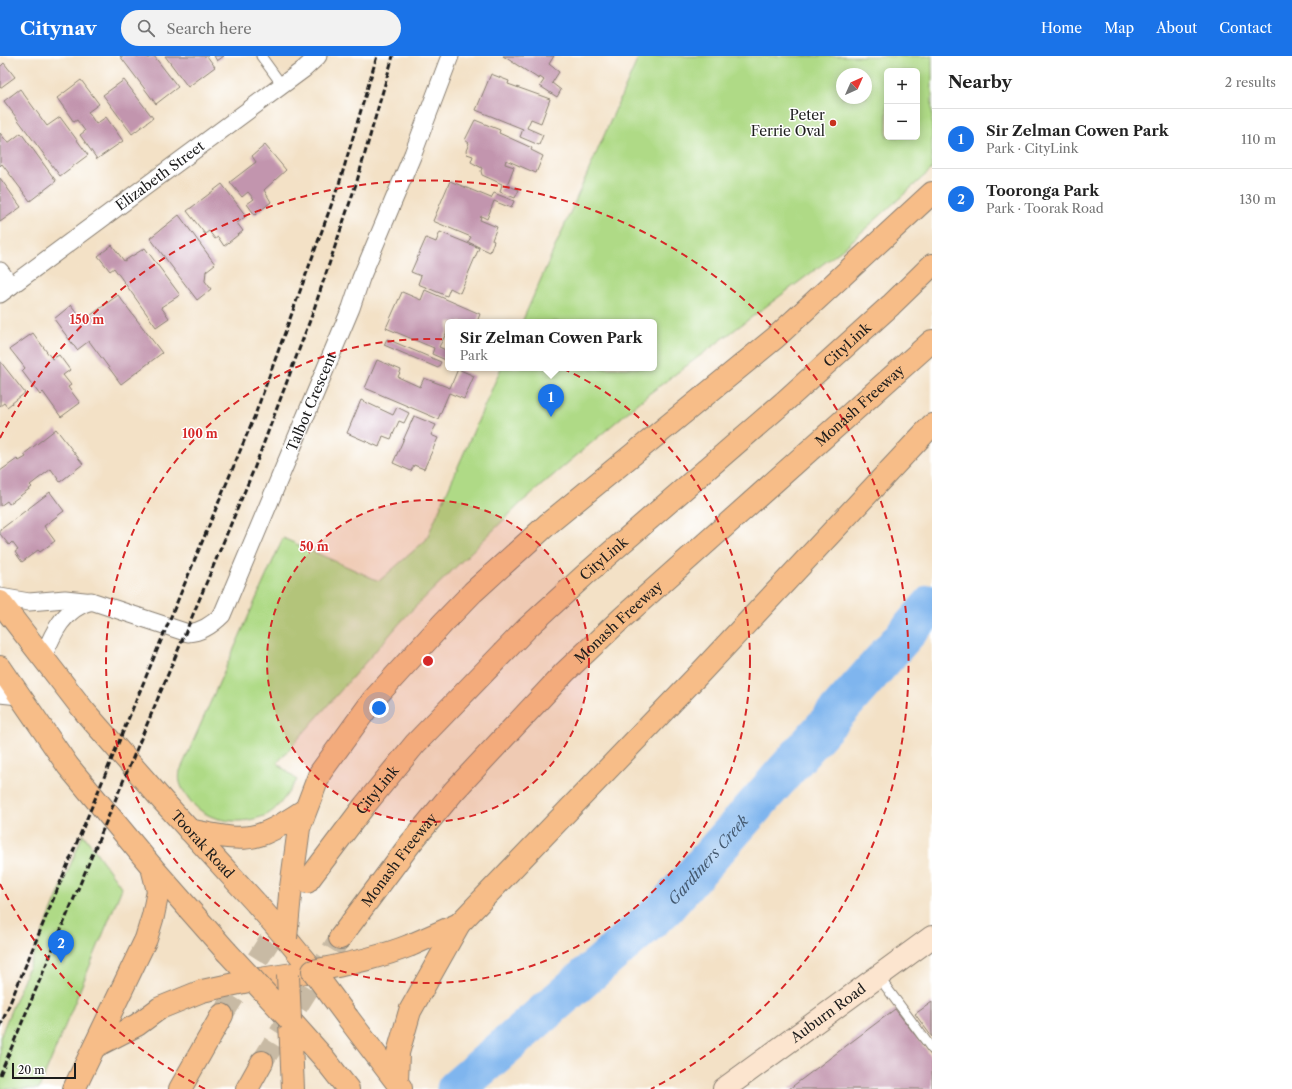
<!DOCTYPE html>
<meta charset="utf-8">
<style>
body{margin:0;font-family:"Libre Caslon Text",serif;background:#f2f2f2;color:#222}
.controls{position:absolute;right:12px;top:12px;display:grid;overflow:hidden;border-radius:6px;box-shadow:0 2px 10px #0003}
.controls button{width:36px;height:36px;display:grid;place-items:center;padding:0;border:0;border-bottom:1px solid #e0e0e0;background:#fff;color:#222;font:20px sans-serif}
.compass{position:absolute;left:836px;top:12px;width:36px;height:36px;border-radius:50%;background:#fff;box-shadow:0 2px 10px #0003;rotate:45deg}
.scale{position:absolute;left:12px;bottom:10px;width:64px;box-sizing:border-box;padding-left:4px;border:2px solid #1c1c1c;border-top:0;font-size:11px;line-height:14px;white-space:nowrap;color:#1c1c1c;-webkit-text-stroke:3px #fff;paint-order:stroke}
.you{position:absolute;left:379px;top:652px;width:14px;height:14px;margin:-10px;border:3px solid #fff;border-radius:50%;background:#1a73e8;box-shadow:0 0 0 6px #1a73e833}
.badge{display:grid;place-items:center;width:26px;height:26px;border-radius:50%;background:#1a73e8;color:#fff;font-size:13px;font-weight:700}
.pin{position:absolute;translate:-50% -33px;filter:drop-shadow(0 1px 2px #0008)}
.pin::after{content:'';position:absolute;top:21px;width:14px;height:12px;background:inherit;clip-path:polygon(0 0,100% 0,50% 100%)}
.popup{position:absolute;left:445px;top:263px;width:212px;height:52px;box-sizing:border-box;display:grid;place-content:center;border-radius:6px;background:#fff;filter:drop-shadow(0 1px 3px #0005);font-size:13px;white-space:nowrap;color:#767676}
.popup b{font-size:15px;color:#222}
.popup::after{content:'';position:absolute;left:50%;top:100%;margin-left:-8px;border:8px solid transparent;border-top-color:#fff}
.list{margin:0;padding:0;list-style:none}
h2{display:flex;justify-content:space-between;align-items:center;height:52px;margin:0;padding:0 16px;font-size:17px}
h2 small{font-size:13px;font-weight:400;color:#767676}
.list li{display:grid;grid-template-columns:26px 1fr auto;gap:12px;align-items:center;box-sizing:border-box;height:60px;padding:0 16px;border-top:1px solid #e0e0e0}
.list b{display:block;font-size:15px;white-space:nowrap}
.list p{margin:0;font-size:13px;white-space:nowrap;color:#767676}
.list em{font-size:13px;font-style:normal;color:#767676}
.icon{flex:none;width:22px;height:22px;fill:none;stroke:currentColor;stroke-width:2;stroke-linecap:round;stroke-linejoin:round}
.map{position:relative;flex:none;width:932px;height:1033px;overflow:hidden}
header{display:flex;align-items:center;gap:24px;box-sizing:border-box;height:56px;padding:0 20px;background:#1a73e8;color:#fff}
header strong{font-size:19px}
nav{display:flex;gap:22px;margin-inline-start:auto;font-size:14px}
.search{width:280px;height:36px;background:#f2f2f2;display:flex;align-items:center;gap:10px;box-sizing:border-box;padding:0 14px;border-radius:22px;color:#767676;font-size:15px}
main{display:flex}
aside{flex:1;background:#fff}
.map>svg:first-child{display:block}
</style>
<header>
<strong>Citynav</strong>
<div class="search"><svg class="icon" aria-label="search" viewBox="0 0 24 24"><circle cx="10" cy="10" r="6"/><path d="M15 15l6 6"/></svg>Search here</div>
<nav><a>Home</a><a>Map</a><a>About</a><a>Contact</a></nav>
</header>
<main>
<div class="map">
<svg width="932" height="1033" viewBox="0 0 932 1033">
<rect width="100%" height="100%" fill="#fff"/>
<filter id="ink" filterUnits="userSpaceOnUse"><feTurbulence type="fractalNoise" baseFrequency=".025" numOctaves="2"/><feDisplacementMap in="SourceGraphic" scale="8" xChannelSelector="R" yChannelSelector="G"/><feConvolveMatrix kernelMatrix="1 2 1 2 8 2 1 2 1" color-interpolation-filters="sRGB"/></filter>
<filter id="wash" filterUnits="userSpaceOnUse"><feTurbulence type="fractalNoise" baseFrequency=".012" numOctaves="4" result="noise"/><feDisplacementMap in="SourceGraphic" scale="16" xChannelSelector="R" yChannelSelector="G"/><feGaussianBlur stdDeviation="0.9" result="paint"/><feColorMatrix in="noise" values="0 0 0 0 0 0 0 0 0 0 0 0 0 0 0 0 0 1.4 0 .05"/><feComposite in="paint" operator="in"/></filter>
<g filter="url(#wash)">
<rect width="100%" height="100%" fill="#f3e1c6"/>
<path fill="#afda86" stroke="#667b51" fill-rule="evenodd" d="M639,0H932V113L843,193L650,337L523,445L407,559L277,707L297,724C288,736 278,755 264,760C237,770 203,766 187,740C181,731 178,726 180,715L283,482L379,525L426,484L501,312H654V266H522ZM887,15H917V81H887ZM842,18H866V42H842Z
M83,778L122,832L39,1033H0V981Z"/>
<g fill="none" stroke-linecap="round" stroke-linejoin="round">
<path stroke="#7fb5ee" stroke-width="39" id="s1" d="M456,1033L665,852L932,548"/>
</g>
<g id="blocks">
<path fill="#c295ae" d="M120,0H147L148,2L154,0L178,31L156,48Z
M165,0H207L215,11L188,31Z
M214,0H224L217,5Z
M503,0H554L549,8L559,16L552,27L561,34L557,41L540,30L544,24L540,21L539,23Z
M4,7L15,21L0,32V11Z
M491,18L509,25L508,28L550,43L541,67L531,63L527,72L543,79L539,89L520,81L523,73L476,54Z
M81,24L99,48L88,56L96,68L106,61L123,85L97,103L80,79L85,75L77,64L74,66L57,42Z
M124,24L153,62L132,78L103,39Z
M20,33L47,70L60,61L88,99L60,120L4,45Z
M475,64L500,74L499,77L532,92L531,94L543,100L536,117L506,104L505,108L514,111L507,129L519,134L515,142L500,136L502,128L482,119L481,115L482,112L471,106L473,100L467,98L466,95L469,87L465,84Z
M0,77L8,87L21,77L56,125L30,145L2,108L0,110Z
M265,89L286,114L264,134L271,146L255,159L247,148L254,143L248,136L242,141L230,126L256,106L252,100Z
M0,122L21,151L0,166Z
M450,125L491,142L494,137L514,145L511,152L494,145L487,163L481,160L480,164L497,171L492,184L494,185L490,196L468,186L471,181L433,165Z
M222,128L246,160L237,167L243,175L224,190L218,181L215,183L209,175L205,178L187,155Z
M179,159L215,208L206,215L205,225L211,233L197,244L150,182Z
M440,176L479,192L460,237L450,232L447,240L418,228L421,220L411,216L426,182L436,186Z
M112,189L124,205L145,192L180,239L161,251L169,262L156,271L114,212L110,215L98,200Z
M425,234L480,258L477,266H448V274L439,291L448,295V305L432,298L434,292L386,272L402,236L421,244Z
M118,239L162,297L121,328L89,285L77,294L54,263L71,249L83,265Z
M33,277L52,303L59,299L70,314L63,319L71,329L68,331L80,347L61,361L43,336L40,339L22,315L25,312L10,293Z
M387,283L441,306L438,312L384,289Z
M377,304L401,314L398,321L420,331L424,322L450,332L458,313L474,320L464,343L449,337L438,363L365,332Z
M0,305L25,337L7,351L4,347L0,350Z
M361,344L393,359L397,351L409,357L404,367L399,365L391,383L383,380L379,391L347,377Z
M414,360L436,369L431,379L438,382L424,413L414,409L411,415L393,407Z
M56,373L83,408L60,426L51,413L30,429L32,431L9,448L7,445L0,450V415L17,403L19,405L26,401L24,398Z
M50,436L64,455L44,470L55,485L40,496L38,494L22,506L15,496L18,494L12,486L9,489L0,478V474Z
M932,946V981L915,958Z
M895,953L932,1001V1033H789Z"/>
</g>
</g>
<g filter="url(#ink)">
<use href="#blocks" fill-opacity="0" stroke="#887e71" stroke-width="1"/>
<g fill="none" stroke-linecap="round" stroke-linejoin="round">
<path stroke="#c8baa4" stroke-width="22" stroke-dasharray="22 11" stroke-linecap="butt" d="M222,959L287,857
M262,1006L340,882"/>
<defs>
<path id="lane" d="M261,0L282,29
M878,920L932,993"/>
<g id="street">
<path d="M0,215L11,230"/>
<path id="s2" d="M0,238L304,13L318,0"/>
<path id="s3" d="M0,541L29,546L65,543L94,546L188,577C202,576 212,569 222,559L351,252L361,222L413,98L450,0"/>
<path d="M43,601C53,577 63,553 91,545"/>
<path d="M0,638L19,640"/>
</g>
<g id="secondary">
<path id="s4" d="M724,1033L932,881"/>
</g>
<g id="primary">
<path id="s5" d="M0,546L85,656L163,745L256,847"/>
<path d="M0,611L68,710L152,811L226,895"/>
</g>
<g id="highway">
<path d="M189,774C211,778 237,786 259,779C276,774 290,763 305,754"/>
<path id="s6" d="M307,826L365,749L415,688L527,572L586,518L784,346L891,249L932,209"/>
<path d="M290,839L299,772L320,717L373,644L443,567L473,536L549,467L775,282L932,137"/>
<path id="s7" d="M340,882L410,788L454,735L565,616L622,562L932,285"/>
<path d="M411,889L459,868"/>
<path d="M253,924L313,915L286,882"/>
<path d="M348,962L401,1032"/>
<path d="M290,964L323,1001L348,1033"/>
<path d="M290,964L293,1033"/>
<path d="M96,990L137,969L160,952L202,935"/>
<path d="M397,1026L398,997L410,955L459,868L701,616L932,369"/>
<path d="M74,1033L146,883L153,860L158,835L152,811"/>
<path d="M180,1033L222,959"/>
<path d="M247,1033L262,1006"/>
</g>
</defs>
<use href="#lane" stroke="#887e71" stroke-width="11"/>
<use href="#street" stroke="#887e71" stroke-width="19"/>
<use href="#secondary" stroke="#887e71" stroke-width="24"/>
<use href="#primary" stroke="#887e71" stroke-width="24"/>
<use href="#highway" stroke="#887e71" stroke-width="24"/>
<use href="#lane" stroke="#fff" stroke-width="9"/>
<use href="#street" stroke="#fff" stroke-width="17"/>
<use href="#secondary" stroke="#fce5cf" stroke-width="22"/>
<use href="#primary" stroke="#f7bd88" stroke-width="22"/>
<use href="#highway" stroke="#f7bd88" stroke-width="22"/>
<path stroke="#1c1c1c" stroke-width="3" stroke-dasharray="6 3" stroke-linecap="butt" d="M0,971L255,359L340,125L377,0
M0,1019L254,413L312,259L357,125L393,0"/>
<defs>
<path id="primary-bridge" d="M256,847L286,882
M226,895L253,924"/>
<path id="highway-bridge" d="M286,882L290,839
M288,919L290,964
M202,935L253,924L290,964
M348,962L313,915C346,908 379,902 411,889"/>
</defs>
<use href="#primary-bridge" stroke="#887e71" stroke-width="24" stroke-linecap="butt"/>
<use href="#highway-bridge" stroke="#887e71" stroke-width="24" stroke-linecap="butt"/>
<use href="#primary-bridge" stroke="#f7bd88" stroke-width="22"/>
<use href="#highway-bridge" stroke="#f7bd88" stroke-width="22"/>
</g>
</g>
<circle cx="428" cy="605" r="161" fill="#d62828" fill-opacity=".12"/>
<g fill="none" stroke="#d62828" stroke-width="2" stroke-dasharray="7 5">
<circle cx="428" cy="605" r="161"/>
<circle cx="428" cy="605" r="322"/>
<path d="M205 1033A482 482 0 0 1 0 828M0 382A482 482 0 1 1 651 1033"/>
</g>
<circle fill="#c8321e" stroke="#fff" stroke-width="1.5" cx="833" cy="67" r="4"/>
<g text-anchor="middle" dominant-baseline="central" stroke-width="3" stroke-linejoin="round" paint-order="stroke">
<g font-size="14" fill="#1c1c1c" stroke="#fff" text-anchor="end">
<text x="825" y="59">Peter<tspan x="825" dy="16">Ferrie Oval</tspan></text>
</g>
<g font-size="14" fill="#1c1c1c" stroke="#fff">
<text stroke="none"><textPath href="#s2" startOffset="199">Elizabeth Street</textPath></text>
<text stroke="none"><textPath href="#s6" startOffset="764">CityLink</textPath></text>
<text stroke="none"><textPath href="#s3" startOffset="464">Talbot Crescent</textPath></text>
<text stroke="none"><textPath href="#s7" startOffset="746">Monash Freeway</textPath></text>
<text stroke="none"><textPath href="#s6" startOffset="440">CityLink</textPath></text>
<text stroke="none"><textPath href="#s7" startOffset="422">Monash Freeway</textPath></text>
<text stroke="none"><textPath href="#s6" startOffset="116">CityLink</textPath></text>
<text stroke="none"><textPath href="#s5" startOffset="316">Toorak Road</textPath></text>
<text stroke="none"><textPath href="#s7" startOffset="98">Monash Freeway</textPath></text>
<text stroke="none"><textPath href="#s4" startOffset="129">Auburn Road</textPath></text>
</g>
<g font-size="15" font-style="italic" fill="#445970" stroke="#fff">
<text stroke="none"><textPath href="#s1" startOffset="341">Gardiners Creek</textPath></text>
</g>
</g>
<circle cx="428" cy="605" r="6" fill="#d62828" stroke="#fff" stroke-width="2"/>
<g font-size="12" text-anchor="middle" font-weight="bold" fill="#d62828" stroke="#fff" stroke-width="3" stroke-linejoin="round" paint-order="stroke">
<text x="87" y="268">150 m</text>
<text x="200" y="382">100 m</text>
<text x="314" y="495">50 m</text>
</g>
</svg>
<div class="controls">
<button>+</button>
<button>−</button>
</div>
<svg class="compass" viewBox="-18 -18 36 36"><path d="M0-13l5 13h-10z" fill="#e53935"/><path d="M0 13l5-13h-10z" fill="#767676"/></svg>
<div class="scale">20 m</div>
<div class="you"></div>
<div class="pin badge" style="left:551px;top:361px">1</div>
<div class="popup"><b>Sir Zelman Cowen Park</b>Park</div>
<div class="pin badge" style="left:61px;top:907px">2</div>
</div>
<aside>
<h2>Nearby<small>2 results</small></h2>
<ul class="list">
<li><span class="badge">1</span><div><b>Sir Zelman Cowen Park</b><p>Park · CityLink</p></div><em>110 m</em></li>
<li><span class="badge">2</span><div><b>Tooronga Park</b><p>Park · Toorak Road</p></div><em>130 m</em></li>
</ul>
</aside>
</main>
